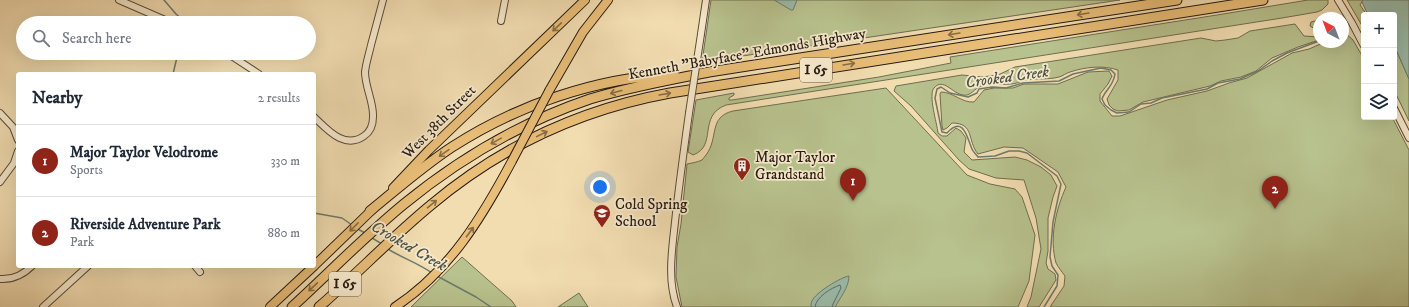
<!DOCTYPE html>
<meta charset="utf-8">
<style>
body{margin:0;font-family:"IM FELL DW Pica",serif;background:#f2f2f3;color:#1f2937}
.controls{position:absolute;right:12px;top:12px;display:grid;overflow:hidden;border-radius:4px;box-shadow:0 4px 16px #0002}
.controls button{width:36px;height:36px;display:grid;place-items:center;padding:0;border:0;border-bottom:1px solid #e0e1e3;background:#fff;color:#1f2937;font:20px sans-serif}
.compass{position:absolute;left:1313px;top:12px;width:36px;height:36px;border-radius:50%;background:#fff;box-shadow:0 4px 16px #0002;rotate:318deg}
.you{position:absolute;left:600px;top:187px;width:14px;height:14px;margin:-10px;border:3px solid #fff;border-radius:50%;background:#1a73e8;box-shadow:0 0 0 6px #1a73e833}
.badge{display:grid;place-items:center;width:26px;height:26px;border-radius:50%;background:#8f2418;color:#fff;font-size:13px;font-weight:700}
.pin{position:absolute;translate:-50% -33px;filter:drop-shadow(0 1px 2px #0008)}
.pin::after{content:'';position:absolute;top:21px;width:14px;height:12px;background:inherit;clip-path:polygon(0 0,100% 0,50% 100%)}
.list{margin:0;padding:0;list-style:none}
h2{display:flex;justify-content:space-between;align-items:center;height:52px;margin:0;padding:0 16px;font-size:17px}
h2 small{font-size:13px;font-weight:400;color:#747a83}
.list li{display:grid;grid-template-columns:26px 1fr auto;gap:12px;align-items:center;box-sizing:border-box;height:72px;padding:0 16px;border-top:1px solid #e0e1e3}
.list b{display:block;font-size:15px;white-space:nowrap}
.list p{margin:0;font-size:13px;white-space:nowrap;color:#747a83}
.list em{font-size:13px;font-style:normal;color:#747a83}
.icon{flex:none;width:22px;height:22px;fill:none;stroke:currentColor;stroke-width:2;stroke-linecap:round;stroke-linejoin:round}
.map{position:relative;flex:none;width:1409px;height:307px;overflow:hidden}
.search{position:absolute;background:#fff;box-shadow:0 4px 16px #0002;left:16px;top:16px;width:300px;height:44px;display:flex;align-items:center;gap:10px;box-sizing:border-box;padding:0 14px;border-radius:22px;color:#747a83;font-size:15px}
.panel{position:absolute;background:#fff;box-shadow:0 4px 16px #0002;left:16px;top:72px;width:300px;height:196px;border-radius:4px}
.map>svg:first-child{display:block}
</style>
<div class="map">
<svg width="1409" height="307" viewBox="0 0 1409 307">
<rect width="100%" height="100%" fill="#f2ddb1"/>
<filter id="stains"><feTurbulence type="fractalNoise" baseFrequency=".005" numOctaves="4"/><feColorMatrix values="0 0 0 0 .2 0 0 0 0 .09 0 0 0 0 .02 0 0 0 .5 -.17"/></filter>
<radialGradient id="worn" r=".72"><stop offset=".6" stop-color="#630" stop-opacity="0"/><stop offset="1" stop-color="#630" stop-opacity=".3"/></radialGradient>
<path fill="#b8c28e" stroke="#6e6e50" d="M711,0H1120L702,62Z
M1308,0H1328V4L1322,10L1317,12L1282,18L726,105C697,116 718,146 693,155L688,152L696,100L734,93V95L729,98V100H732L879,77L951,63L950,57L1217,15Z
M1347,0H1363L1360,5L1367,15H1364V29Z
M1319,20V28L1315,29L1310,26L1311,22Z
M1295,24L1304,36L1319,37V40L1298,47L1272,58L1256,71L1241,77L1221,81L1210,86L1143,102L1129,110L1118,111L1113,109L1109,105L1107,99L1118,80V70C1103,65 1085,67 1070,72C1066,73 1063,76 1059,77C1048,80 1037,78 1026,80C1021,81 1016,84 1011,84C1000,85 992,82 981,86C975,88 970,97 963,95C953,94 943,77 934,88C928,95 937,123 938,133L942,136H947L956,128L961,131L966,138L964,152L972,160L1015,157L1027,160L1041,167L1051,175L1057,186L1053,197L1048,218V251L1046,263L1048,269L1055,274L1056,280L1039,307H1027L1031,297L1041,249L1036,218L1024,180L996,178L969,169L959,160L911,106L894,91L896,86L962,75L982,77L998,75L1015,67L1201,38L1216,41L1225,40L1238,38L1250,31Z
M1345,33L1353,40L1364,59V117H1392L1409,150V307H1050L1064,286L1065,276C1062,272 1058,267 1056,263C1049,238 1056,209 1066,187L1058,172L1023,148L1004,147L978,154C967,141 975,123 952,123L947,128L943,130L942,126L940,94L941,92C953,92 962,103 974,102L984,90L994,88H1013L1024,84H1058L1088,72L1109,71L1112,76L1108,84L1100,94V101L1112,116H1120L1167,100L1207,91L1229,83L1247,78L1292,53L1309,49L1325,42H1343V34Z
M1394,45L1409,79V121L1394,90Z
M886,88L967,175L990,184L1015,189L1022,197L1035,235L1029,281L1018,307H682L676,277L677,247L681,224L687,164C692,163 698,162 702,160C703,159 705,156 706,155C719,138 708,117 733,111Z
M462,257L512,301L516,307H411Z
M579,293L588,307H558Z"/>
<path fill="#9bbcaa" stroke="#6c7b6d" d="M774,0H797L793,10H791Z
M1363,0H1409V79L1394,45V15H1368L1362,2Z
M849,276C849,287 840,298 835,307H811C811,306 811,302 812,301C815,293 841,277 849,276Z"/>
<g fill="none" stroke-linecap="round" stroke-linejoin="round">
<path stroke="#606b5e" stroke-width="1" d="M815,307C816,297 831,288 840,285L841,288L833,304L832,307"/>
<path stroke="#6c7b6d" stroke-width="1.5" d="M164,0L176,14L186,23
M173,74L178,53
M314,213L342,218L352,225
M356,228L365,233
M372,238L382,244
M388,249C402,258 418,263 432,273
M437,276L476,297L491,307
M1044,307L1057,286L1058,275L1052,266L1050,257L1053,222L1061,184L1057,176L1027,153L1019,151H1009L995,156L978,157C976,154 973,152 972,149C967,137 963,115 947,133L942,132L935,98L937,89L941,87L950,93L968,97L977,93L979,89L992,87L1006,88L1023,83L1059,81L1073,74L1101,68L1111,70L1115,74C1113,87 1105,90 1102,99L1105,105L1111,110L1117,113L1129,112L1141,104L1151,103L1162,98L1207,89L1218,83L1240,79L1258,71L1272,61L1287,53L1319,41"/>
<defs>
<path id="minor" d="M119,0L172,23
M1338,0L1352,23L1364,46
M501,21L505,0
M701,34L706,0
M227,53L259,74
M1394,108L1409,138
M0,113L13,127L18,140
M314,117C327,129 344,150 364,136C370,132 373,125 373,117C374,103 365,87 365,72C366,63 369,54 371,45C375,30 379,15 383,0
M0,182L14,163L18,151
M195,266L200,272
M0,279C13,280 23,275 32,266
M43,307L88,266
M677,307C667,280 672,250 675,222C679,185 684,149 689,113"/>
<path id="major" d="M549,91L583,32L608,0
M393,188L429,150L585,0
M314,266L374,208
M270,307L314,266
M395,307C450,271 482,217 512,161"/>
<path id="highway" d="M370,211C397,189 423,166 452,147C517,105 596,78 674,74
M292,307C329,273 365,236 404,204C459,159 522,122 590,99C629,87 669,80 709,72L1177,0
M319,307C357,274 392,237 431,205C500,147 582,109 670,93L1263,0"/>
</defs>
<use href="#minor" stroke="#584b3a" stroke-width="8"/>
<use href="#major" stroke="#251a12" stroke-width="10"/>
<use href="#highway" stroke="#251a12" stroke-width="11"/>
<use href="#minor" stroke="#f7e9cc" stroke-width="6"/>
<use href="#major" stroke="#e9be78" stroke-width="8"/>
<use href="#highway" stroke="#e9be78" stroke-width="9"/>
<defs>
<path id="minor-bridge" d="M689,113L701,34"/>
<path id="major-bridge" d="M512,161L549,91"/>
</defs>
<use href="#minor-bridge" stroke="#584b3a" stroke-width="8" stroke-linecap="butt"/>
<use href="#major-bridge" stroke="#251a12" stroke-width="10" stroke-linecap="butt"/>
<use href="#minor-bridge" stroke="#f7e9cc" stroke-width="6"/>
<use href="#major-bridge" stroke="#e9be78" stroke-width="8"/>
</g>
<defs><path id="oneway-shaft" d="M-6 0H5M1.5-3L5.5 0L1.5 3" fill="none" stroke-width="1.6" stroke-linecap="round" stroke-linejoin="round"/></defs>
<g stroke="#876c45">
<use href="#oneway-shaft" transform="translate(1083 14) rotate(171)"/>
<use href="#oneway-shaft" transform="translate(557 27) rotate(136)"/>
<use href="#oneway-shaft" transform="translate(954 34) rotate(171)"/>
<use href="#oneway-shaft" transform="translate(849 64) rotate(-9)"/>
<use href="#oneway-shaft" transform="translate(616 92) rotate(165)"/>
<use href="#oneway-shaft" transform="translate(665 94) rotate(-10)"/>
<use href="#oneway-shaft" transform="translate(542 134) rotate(-26)"/>
<use href="#oneway-shaft" transform="translate(496 141) rotate(151)"/>
<use href="#oneway-shaft" transform="translate(444 153) rotate(145)"/>
<use href="#oneway-shaft" transform="translate(432 204) rotate(-40)"/>
<use href="#oneway-shaft" transform="translate(354 227) rotate(135)"/>
<use href="#oneway-shaft" transform="translate(470 232) rotate(-53)"/>
<use href="#oneway-shaft" transform="translate(313 287) rotate(137)"/>
</g>
<defs>
<symbol id="building-pin" viewBox="-11 -11 22 30"><path d="M0 17L-7.5 6A9.5 9.5 0 1 1 7.5 6Z" fill="#8f2418" stroke="#f7e9cc"/><path d="M-4-6H4V6H1V3H-1V6H-4ZM-2.5-4.3h1.7v1.8h-1.7ZM.8-4.3h1.7v1.8H.8ZM-2.5-1h1.7V.8h-1.7ZM.8-1h1.7V.8H.8Z" fill="#fff"/></symbol>
<symbol id="school-pin" viewBox="-11 -11 22 30"><path d="M0 17L-7.5 6A9.5 9.5 0 1 1 7.5 6Z" fill="#8f2418" stroke="#f7e9cc"/><path d="M0-5L7-2L0 1L-7-2ZM-4 1L0 2.5L4 1V4Q0 6-4 4Z" fill="#fff"/></symbol>
</defs>
<g fill-rule="evenodd">
<use href="#building-pin" x="732" y="156" width="20" height="27"/>
<use href="#school-pin" x="592" y="203" width="20" height="27"/>
</g>
<g text-anchor="middle" dominant-baseline="central" stroke-width="3.5" stroke-linejoin="round" paint-order="stroke">
<g fill="#f7e9cc" stroke="#64584a" stroke-width="1">
<rect x="800" y="58" width="32" height="24" rx="3"/>
<rect x="329" y="272" width="32" height="24" rx="3"/>
</g>
<g font-size="14" font-weight="bold" fill="#251a12">
<text x="816" y="70">I 65</text>
<text x="345" y="284">I 65</text>
</g>
<g font-size="15" fill="#251a12" stroke="#f7e9cc">
<text transform="translate(747 54) rotate(-10)">Kenneth "Babyface" Edmonds Highway</text>
<text transform="translate(439 122) rotate(-45)">West 38th Street</text>
</g>
<g font-size="15" fill="#251a12" stroke="#f7e9cc" text-anchor="start">
<text x="755" y="157">Major Taylor<tspan x="755" dy="17">Grandstand</tspan></text>
<text x="615" y="204">Cold Spring<tspan x="615" dy="17">School</tspan></text>
</g>
<g font-size="16" font-style="italic" fill="#4e5347" stroke="#f7e9cc">
<text transform="translate(1007 77) rotate(-8)">Crooked Creek</text>
<text transform="translate(409 246) rotate(30)">Crooked Creek</text>
</g>
</g>
<rect width="100%" height="100%" filter="url(#stains)"/>
<rect width="100%" height="100%" fill="url(#worn)"/>
</svg>
<div class="controls">
<button>+</button>
<button>−</button>
<button><svg class="icon" aria-label="layers" viewBox="0 0 24 24"><path d="M12 4l9 5-9 5-9-5zM3 14l9 5 9-5"/></svg></button>
</div>
<svg class="compass" viewBox="-18 -18 36 36"><path d="M0-13l5 13h-10z" fill="#e53935"/><path d="M0 13l5-13h-10z" fill="#747a83"/></svg>
<div class="you"></div>
<div class="pin badge" style="left:853px;top:201px">1</div>
<div class="pin badge" style="left:1275px;top:209px">2</div>
<div class="search"><svg class="icon" aria-label="search" viewBox="0 0 24 24"><circle cx="10" cy="10" r="6"/><path d="M15 15l6 6"/></svg>Search here</div>
<section class="panel">
<h2>Nearby<small>2 results</small></h2>
<ul class="list">
<li><span class="badge">1</span><div><b>Major Taylor Velodrome</b><p>Sports</p></div><em>330 m</em></li>
<li><span class="badge">2</span><div><b>Riverside Adventure Park</b><p>Park</p></div><em>880 m</em></li>
</ul>
</section>
</div>
